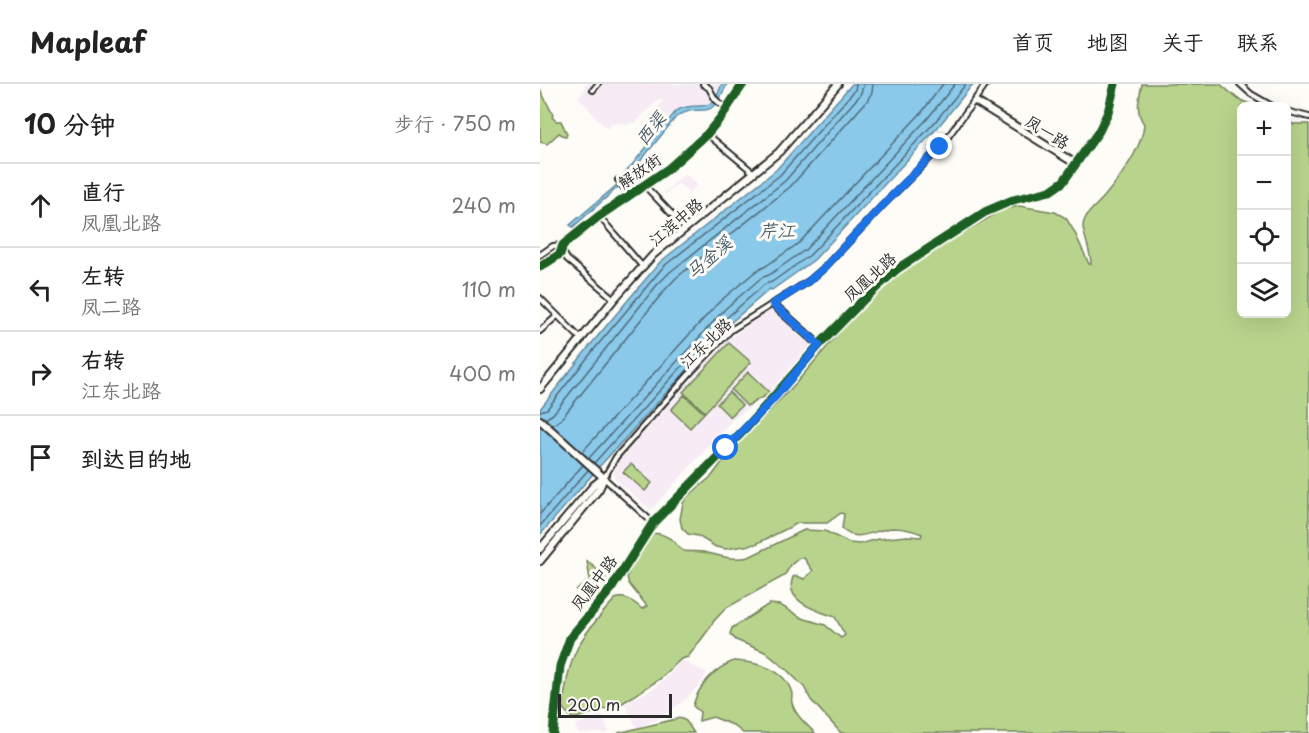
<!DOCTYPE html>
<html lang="zh">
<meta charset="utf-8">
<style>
body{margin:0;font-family:"Playpen Sans","LXGW WenKai TC",sans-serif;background:#f2f2f2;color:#222}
.controls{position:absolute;right:18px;top:18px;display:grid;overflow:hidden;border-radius:9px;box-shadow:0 6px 24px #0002}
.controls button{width:54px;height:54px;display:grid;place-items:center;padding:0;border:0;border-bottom:2px solid #e0e0e0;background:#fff;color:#222;font:30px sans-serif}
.scale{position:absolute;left:18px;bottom:15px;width:114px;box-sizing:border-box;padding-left:6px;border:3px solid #2b2b2b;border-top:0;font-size:16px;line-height:21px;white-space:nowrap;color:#2b2b2b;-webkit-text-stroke:4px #fdfcf7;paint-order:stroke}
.stop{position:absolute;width:18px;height:18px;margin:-14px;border:4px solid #1a73e8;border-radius:50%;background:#fff}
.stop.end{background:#1a73e8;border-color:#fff;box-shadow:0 2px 6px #0008}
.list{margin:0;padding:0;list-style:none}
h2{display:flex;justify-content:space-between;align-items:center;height:78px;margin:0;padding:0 24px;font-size:26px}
h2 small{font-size:20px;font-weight:400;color:#767676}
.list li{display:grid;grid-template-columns:39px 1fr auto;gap:18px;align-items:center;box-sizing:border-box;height:84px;padding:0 24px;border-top:2px solid #e0e0e0}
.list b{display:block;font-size:22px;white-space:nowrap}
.list p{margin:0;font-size:20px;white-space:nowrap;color:#767676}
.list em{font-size:20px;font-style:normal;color:#767676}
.icon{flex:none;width:33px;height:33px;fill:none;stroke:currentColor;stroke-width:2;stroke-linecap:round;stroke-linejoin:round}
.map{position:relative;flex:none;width:769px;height:649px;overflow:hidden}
header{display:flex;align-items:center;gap:36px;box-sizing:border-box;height:84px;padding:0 30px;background:#fff;border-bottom:2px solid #e0e0e0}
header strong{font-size:28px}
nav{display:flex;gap:33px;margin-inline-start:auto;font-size:21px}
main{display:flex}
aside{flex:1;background:#fff}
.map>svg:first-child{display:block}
</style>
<header>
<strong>Mapleaf</strong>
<nav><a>首页</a><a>地图</a><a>关于</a><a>联系</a></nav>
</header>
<main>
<aside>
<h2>10 分钟<small>步行 · 750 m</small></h2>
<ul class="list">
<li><svg class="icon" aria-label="ahead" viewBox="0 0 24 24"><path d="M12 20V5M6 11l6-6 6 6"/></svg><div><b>直行</b><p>凤凰北路</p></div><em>240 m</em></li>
<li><svg class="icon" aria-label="left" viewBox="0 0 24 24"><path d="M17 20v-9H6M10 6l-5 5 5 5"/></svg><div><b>左转</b><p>凤二路</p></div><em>110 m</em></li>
<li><svg class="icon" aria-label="right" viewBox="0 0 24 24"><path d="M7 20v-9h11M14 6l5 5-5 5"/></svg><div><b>右转</b><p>江东北路</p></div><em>400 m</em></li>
<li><svg class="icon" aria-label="arrive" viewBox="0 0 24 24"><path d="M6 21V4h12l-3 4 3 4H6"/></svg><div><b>到达目的地</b></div></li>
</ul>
</aside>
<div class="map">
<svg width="769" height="649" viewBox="0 0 769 649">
<rect width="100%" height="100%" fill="#fdfcf7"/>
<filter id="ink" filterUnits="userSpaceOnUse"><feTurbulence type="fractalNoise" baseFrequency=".0167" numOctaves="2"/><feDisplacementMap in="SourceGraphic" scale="12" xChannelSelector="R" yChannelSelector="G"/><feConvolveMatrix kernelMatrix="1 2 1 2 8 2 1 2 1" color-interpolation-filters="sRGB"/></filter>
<g filter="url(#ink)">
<path fill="#f7ecf5" d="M44,0H181L170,19L138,24L120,42L109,34L123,17L119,15L94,40L92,38L86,41L82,39L70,40L69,44H66L38,13L46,4Z
M145,90L158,101L149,109L138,99L125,110L123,109Z
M233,224L274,261L234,306L192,336L111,426L74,394V382L187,256Z
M141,576L167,589L159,602L144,617L119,634L97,644L85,620L112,605L125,595Z
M63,631L69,649H38L35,641Z"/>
<path fill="#b8d48c" stroke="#72805c" stroke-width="1.5" d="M602,0H680L698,15L714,22H702V230H746L747,37L753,40H769V649H301L271,616L264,603L247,586L225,568L196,556L190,550L192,544L229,520L240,521L262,534L285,541L301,554L305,551L295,533C278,527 243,518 253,493L257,492L264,495L273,487L264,474H259L251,481L244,492L186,524L173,538L169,545L148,573L141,575L120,595L81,620L33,635L23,625C28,570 38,556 75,515C86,511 94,518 102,525L107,522L89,500L87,493C91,483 102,453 113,450C118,448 126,452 131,455C136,458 138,465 144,467C150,468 157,467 163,468C180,471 190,477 209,473L264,446L285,447L309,459L319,460L339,455L367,452L381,453L382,450C372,446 363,444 353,444C335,445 317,460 302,445L304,430L301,429L287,439H258L216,460L186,465L176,463L158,452L148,450L142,444L140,435L143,419L147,413L172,392L188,370L256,299L315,230L349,195L375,177L462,126L479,122L515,128L526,134L534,147L549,180H551C551,168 544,153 543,143C543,131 556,122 564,113C579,95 603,64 604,40C595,28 599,14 602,0Z
M0,5L13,31L12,33L16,37H21L27,50L26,53L19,49L7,60L0,58Z
M189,259L211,278L165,328L143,308Z
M208,288L230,309L207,322L191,306Z
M189,308L202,321L190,333L177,320Z
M144,311L164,329L150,344L131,326Z
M91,380L112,399L105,407L83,388Z
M47,477L66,493L47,516L36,506L50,496Z
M194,577C215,578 246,584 252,610C252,613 251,616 252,619C255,631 267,641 275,649H203L193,641L173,633L159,637L160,628L153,622C158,602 175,584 194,577Z
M140,634L146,637L154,649H78Z"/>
<path fill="#8ac9ea" stroke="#648a9e" stroke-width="1.5" d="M182,0H187C167,44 163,15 136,33L86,95L82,93L137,26C162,15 169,34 182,0Z
M312,0H433L398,43L274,176L232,206L230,205L188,241L59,383L0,451V325L52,259L120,178L236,86Z
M77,101L78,103L33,143L30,141Z"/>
<path fill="#fdfcf7" d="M0,330L59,383L53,390L0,342Z"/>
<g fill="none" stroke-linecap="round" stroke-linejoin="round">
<path stroke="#516a77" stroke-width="1.5" d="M0,327L7,325L56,263L124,182L240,91L315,6L316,0
M5,335L13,330L117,201L130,188L245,97L320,11L324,0
M13,341L21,335L124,207L136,194L250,103L327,17L332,8L333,0
M42,368L179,218L216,187L226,182L259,159L382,28L403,0
M49,374L185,225L221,194L229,191L265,166L388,34L415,0
M54,379L184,236L225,200L232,198L270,171L394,39L426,0
M0,430L43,381
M0,442L48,386"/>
<defs>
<path id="street" d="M163,0L169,4L175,15L186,25
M700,0L711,10L732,22
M53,6L58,0
M746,27L769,33
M167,50L214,89
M78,96L89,111
M105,102L145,144
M59,132L102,182
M23,161V168L27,175L74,215
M0,171L13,162L22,161
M0,183L20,170L22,165
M0,214L42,256
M0,247L17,232
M113,439L64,394L76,373L151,288L191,246L269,197L284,184L342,122L400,64L446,0"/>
<path id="secondary" d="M435,17L536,80
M23,161L59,132L128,85L167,50L181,33L203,0
M233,220L279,261
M0,305L74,215L113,171L239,68L298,0
M0,336L64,394
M0,465L54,401L63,394
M0,477L59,405L64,394
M13,649L20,582L30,554L71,505L113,439L207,343L279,261L323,216L357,185L445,128L473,116L510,107L523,98L559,47L568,28L575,0"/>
</defs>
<use href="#street" stroke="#2b2b2b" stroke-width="8"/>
<use href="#secondary" stroke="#2b2b2b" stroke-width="10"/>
<use href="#street" stroke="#fdfcf7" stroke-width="4"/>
<use href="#secondary" stroke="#fdfcf7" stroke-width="6"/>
<defs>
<path id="cycleway" d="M0,183L20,170L23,161L59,132L128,85L167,50L181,33L203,0
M13,649L20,582L30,554L71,505L113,439L207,343L279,261L323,216L357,185L445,128L473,116L510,107L523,98L559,47L568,28L575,0"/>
</defs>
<use href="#cycleway" stroke="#fdfcf7" stroke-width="13"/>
<use href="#cycleway" stroke="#1b5e20" stroke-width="9"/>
</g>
</g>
<g fill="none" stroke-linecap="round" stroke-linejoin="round" filter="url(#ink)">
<path stroke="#1a73e8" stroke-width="8" d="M186,364L236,312L279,261L233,220L269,197L284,184L342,122L400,63"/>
</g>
<g text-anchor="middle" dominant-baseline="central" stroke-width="6" stroke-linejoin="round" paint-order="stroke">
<g font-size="16" fill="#2b2b2b" stroke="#fdfcf7">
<text transform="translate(508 47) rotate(32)">凤一路</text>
<text transform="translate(99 86) rotate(-35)">解放街</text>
<text transform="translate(135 137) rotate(-40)">江滨中路</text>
<text transform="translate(329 192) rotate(-42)">凤凰北路</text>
<text transform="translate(165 258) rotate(-44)">江东北路</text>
<text transform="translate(53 498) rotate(-53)">凤凰中路</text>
</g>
<g font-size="18" font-style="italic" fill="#485a64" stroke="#fdfcf7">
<text transform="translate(110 44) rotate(-51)">西渠</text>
<text x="237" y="145">芹江</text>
<text transform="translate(168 173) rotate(-41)">马金溪</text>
</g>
</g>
</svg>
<div class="controls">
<button>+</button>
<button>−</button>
<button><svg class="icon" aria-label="locate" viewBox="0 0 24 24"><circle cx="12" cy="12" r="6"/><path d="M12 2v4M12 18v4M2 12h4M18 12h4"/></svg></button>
<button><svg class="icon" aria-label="layers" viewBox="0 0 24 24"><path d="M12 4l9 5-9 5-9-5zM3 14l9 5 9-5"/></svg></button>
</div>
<div class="scale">200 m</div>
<div class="stop" style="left:186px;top:364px"></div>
<div class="stop end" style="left:400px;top:63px"></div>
</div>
</main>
